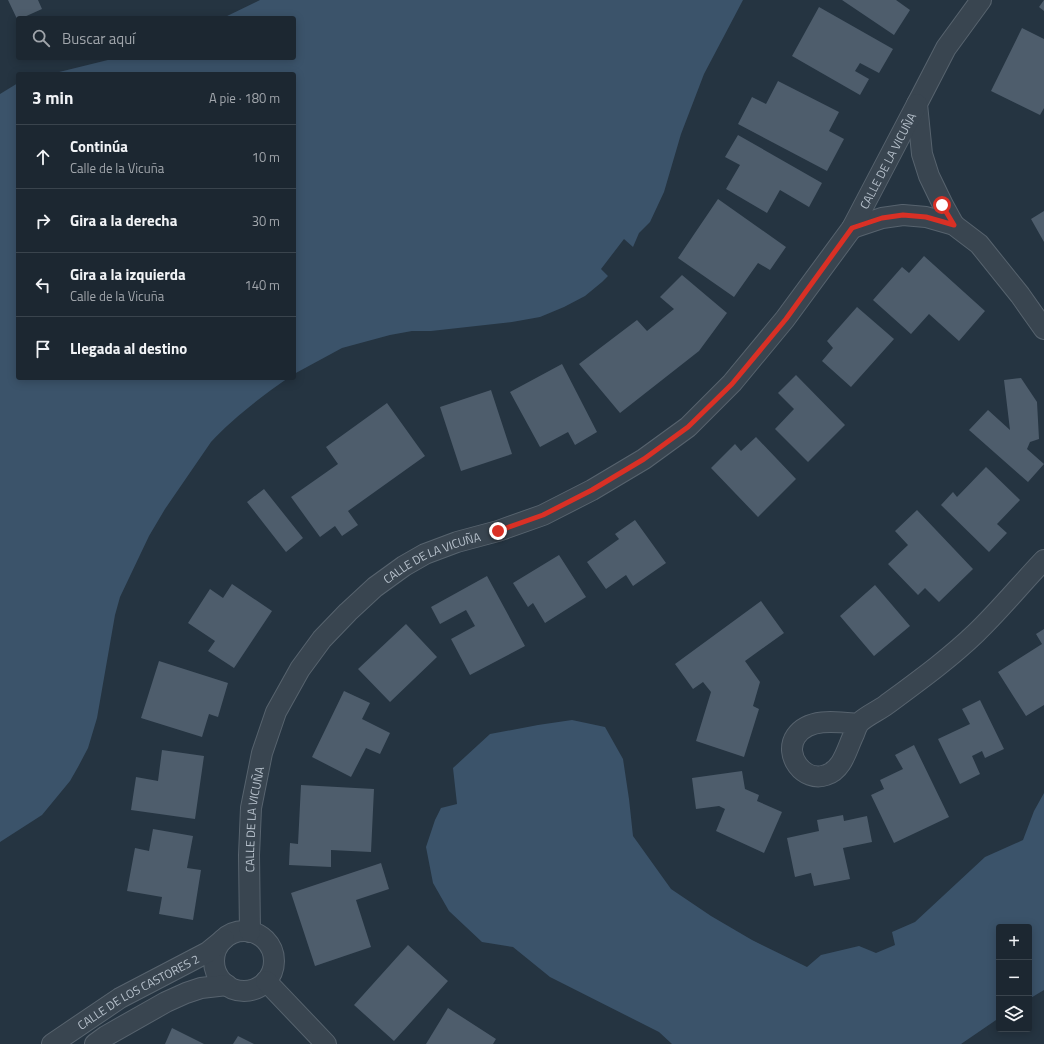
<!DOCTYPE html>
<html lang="es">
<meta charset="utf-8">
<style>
body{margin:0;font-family:"Titillium Web",sans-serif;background:#252f39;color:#f1f3f6}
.controls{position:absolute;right:12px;bottom:12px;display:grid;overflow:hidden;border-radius:4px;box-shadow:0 2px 10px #0003}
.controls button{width:36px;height:36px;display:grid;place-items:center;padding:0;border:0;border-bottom:1px solid #3a444d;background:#1c2731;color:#f1f3f6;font:20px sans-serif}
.stop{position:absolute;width:12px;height:12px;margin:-9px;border:3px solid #d93025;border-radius:50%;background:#fff}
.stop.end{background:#d93025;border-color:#fff;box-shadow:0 1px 4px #0008}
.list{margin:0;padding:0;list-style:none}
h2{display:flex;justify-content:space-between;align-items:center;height:52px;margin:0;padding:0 16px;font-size:17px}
h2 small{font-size:13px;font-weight:400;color:#a0a5ab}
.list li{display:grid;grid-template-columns:26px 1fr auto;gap:12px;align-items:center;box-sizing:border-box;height:64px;padding:0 16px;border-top:1px solid #3a444d}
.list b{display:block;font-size:15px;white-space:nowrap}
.list p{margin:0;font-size:13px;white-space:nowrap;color:#a0a5ab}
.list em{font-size:13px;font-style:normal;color:#a0a5ab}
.icon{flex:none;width:22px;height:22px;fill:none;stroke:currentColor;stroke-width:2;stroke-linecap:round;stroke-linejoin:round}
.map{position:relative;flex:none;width:1044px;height:1044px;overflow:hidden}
.search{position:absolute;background:#1c2731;box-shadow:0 2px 10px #0003;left:16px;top:16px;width:280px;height:44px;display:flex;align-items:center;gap:10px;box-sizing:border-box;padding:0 14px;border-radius:4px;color:#a0a5ab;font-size:15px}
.panel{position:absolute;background:#1c2731;box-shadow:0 2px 10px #0003;left:16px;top:72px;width:280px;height:308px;border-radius:4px}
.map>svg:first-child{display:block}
</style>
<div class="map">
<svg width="1044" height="1044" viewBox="0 0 1044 1044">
<rect width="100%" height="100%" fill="#253441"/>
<path fill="#3b536a" d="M260,0H743L704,74L681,134L664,192L650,222L639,233L633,247L624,239L601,269L608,276L602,282L585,296L564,307L540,317L512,322L431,331H412L390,335L342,348L294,374V74H51L116,58H294V18H223Z
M18,83V378H288C263,395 231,420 211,442L165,509L149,536L120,597L115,615L97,718L88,748L78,767L70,781L42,815L0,842V94Z
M572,720L605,727L623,759L629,799L633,836L671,889L711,916L752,940L807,967L821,955L859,946L876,953L895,945L892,932L915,922L985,857L1023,840L1034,811L1044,793V990L1029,999V927H999V1018L961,1044H672L659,1032L550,977L513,947L482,942L449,911L433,883L426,847L435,820L441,808L457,804L453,768L490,734L538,725Z"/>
<path fill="#4e5d6c" d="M8,0H38L42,9L22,18H18V21Z
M842,0H896L910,10L894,35Z
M1044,0V11L1039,7Z
M819,7L893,49L879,73L860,63L855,71L869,79L860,95L792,56Z
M1022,28L1044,39V108L1040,115L991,91Z
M778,81L839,112L829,131L844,139L827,171L738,124L752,97L766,104Z
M738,135L822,183L809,207L780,190L767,213L726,189L740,165L725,157Z
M718,199L786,247L770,270L758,263L734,297L678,258Z
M1044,211V242L1031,219Z
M924,256L985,311L959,341L929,314L911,334L873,300L902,267L909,273Z
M682,275L727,313L699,351L620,413L579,364L637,320L647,331L674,309L660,297Z
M857,307L894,339L851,387L822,361L833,348L827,341Z
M562,364L597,432L575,445L568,432L540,447L510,392Z
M796,375L845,425L808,462L775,429L794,409L778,393Z
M1021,378L1037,402L1039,439L1030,442L1027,449L1044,464L1028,482L969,430L988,410L1010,430L1004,380Z
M491,390L512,454L461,471L440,407Z
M387,403L425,456L348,511L358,525L342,536L335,526L320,537L291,497L338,464L326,447Z
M756,437L796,479L758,517L711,468L735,444L741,451Z
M986,467L1020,500L997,524L1007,533L989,552L941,505L953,492L957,497Z
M264,489L303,538L286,552L247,502Z
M917,510L973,569L939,602L925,588L918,595L888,564L908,545L895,531Z
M635,520L666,563L633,586L626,575L606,589L587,562L619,539L615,534Z
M559,555L586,597L545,623L533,603L528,607L513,583Z
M487,576L525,646L470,675L451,639L475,626L466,610L440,624L431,607Z
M232,584L272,611L234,668L208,651L215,641L188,623L210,589L223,598Z
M875,585L910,626L874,656L840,616Z
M761,601L784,633L745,661L760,682L753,706L759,709L744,757L696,741L711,692L703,682L693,689L675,664Z
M406,624L437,657L390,702L358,669Z
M1044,629V705L1026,716L998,672L1042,644L1036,634Z
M159,661L228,683L218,717L209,714L202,737L141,718Z
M344,691L370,703L362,719L390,733L380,754L366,748L351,777L312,757Z
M980,700L1004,749L985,758L982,751L972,756L980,774L960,784L938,739L970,724L962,709Z
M914,745L949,817L894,843L871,795L884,789L880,780L903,769L895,755Z
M162,750L204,756L195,819L131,810L136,777L158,781Z
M742,771L745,789L759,795L757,801L782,812L764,853L716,831L725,809L719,806L696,809L692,778Z
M301,785L374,789L371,852L331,850V867L289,865L290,843L298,844Z
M843,815L844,821L867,816L872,842L843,848L850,879L814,886L811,873L795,877L787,838L819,831L817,820Z
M153,829L193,836L187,868L201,870L193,920L159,914L162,897L127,891L135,848L149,851Z
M381,863L389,889L356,900L371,947L315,966L291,893Z
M408,945L448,981L394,1041L354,1005Z
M448,1008L496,1039L493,1044H426Z
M172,1028L204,1044H165Z
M238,1036L254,1044H233Z"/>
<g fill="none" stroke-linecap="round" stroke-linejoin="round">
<defs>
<g id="minor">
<path d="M954,225L943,205L929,176L922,154L917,104L946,48L981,0"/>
<path d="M852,228L882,218L903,215L926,217L954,225L979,244L1020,295L1044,329"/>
<path d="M858,724C839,722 809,717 796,736C783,755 804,783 826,775C843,770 847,748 854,734C855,731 857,726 859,723C866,716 878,711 886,705C917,682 949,659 976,633C1000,610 1021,584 1044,560"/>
<circle cx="244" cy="961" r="30"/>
<path id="s1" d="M250,932L249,855L251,808L262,753L276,712L300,669L322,639L348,612L375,587L404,566L425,554L457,542L498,531L543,515L592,490L644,459L688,427L732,383L785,319L852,228L917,104"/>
<path d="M266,981L326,1044"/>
<path id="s2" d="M52,1044L120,998L208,952L224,939"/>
<path d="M95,1044L106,1036L166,1002L186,993L201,988L227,985"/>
</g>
</defs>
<use href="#minor" stroke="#57636e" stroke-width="22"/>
<use href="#minor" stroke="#394550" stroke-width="20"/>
</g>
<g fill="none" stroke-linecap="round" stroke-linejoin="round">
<path stroke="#d93025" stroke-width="5" d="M498,531L543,515L592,490L644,459L688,427L732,384L786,319L852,228L882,218L903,215L926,217L954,225L942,205"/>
</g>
<g text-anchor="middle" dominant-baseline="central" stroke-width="3.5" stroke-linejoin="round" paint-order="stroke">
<g font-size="12" fill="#b6c0cb" stroke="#1e2a36">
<text stroke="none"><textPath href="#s1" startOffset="1073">CALLE DE LA VICUÑA</textPath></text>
<text stroke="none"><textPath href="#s1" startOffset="449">CALLE DE LA VICUÑA</textPath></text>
<text stroke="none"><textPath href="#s1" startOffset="113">CALLE DE LA VICUÑA</textPath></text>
<text stroke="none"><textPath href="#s2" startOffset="101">CALLE DE LOS CASTORES 2</textPath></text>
</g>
</g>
</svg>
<div class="controls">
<button>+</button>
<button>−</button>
<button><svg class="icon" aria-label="layers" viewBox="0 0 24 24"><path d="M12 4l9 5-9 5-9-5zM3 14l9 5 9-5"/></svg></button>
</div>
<div class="stop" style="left:942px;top:205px"></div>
<div class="stop end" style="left:498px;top:531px"></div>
<div class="search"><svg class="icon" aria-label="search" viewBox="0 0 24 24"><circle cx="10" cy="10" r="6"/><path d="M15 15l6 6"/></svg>Buscar aquí</div>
<section class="panel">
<h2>3 min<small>A pie · 180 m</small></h2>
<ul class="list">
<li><svg class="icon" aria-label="ahead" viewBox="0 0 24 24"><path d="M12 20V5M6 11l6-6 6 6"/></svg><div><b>Continúa</b><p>Calle de la Vicuña</p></div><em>10 m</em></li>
<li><svg class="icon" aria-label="right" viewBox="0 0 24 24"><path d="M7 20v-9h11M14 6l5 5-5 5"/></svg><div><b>Gira a la derecha</b></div><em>30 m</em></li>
<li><svg class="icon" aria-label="left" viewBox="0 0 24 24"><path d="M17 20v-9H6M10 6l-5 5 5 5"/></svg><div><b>Gira a la izquierda</b><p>Calle de la Vicuña</p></div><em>140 m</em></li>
<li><svg class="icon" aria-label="arrive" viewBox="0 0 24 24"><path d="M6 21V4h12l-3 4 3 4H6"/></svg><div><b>Llegada al destino</b></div></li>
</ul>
</section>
</div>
